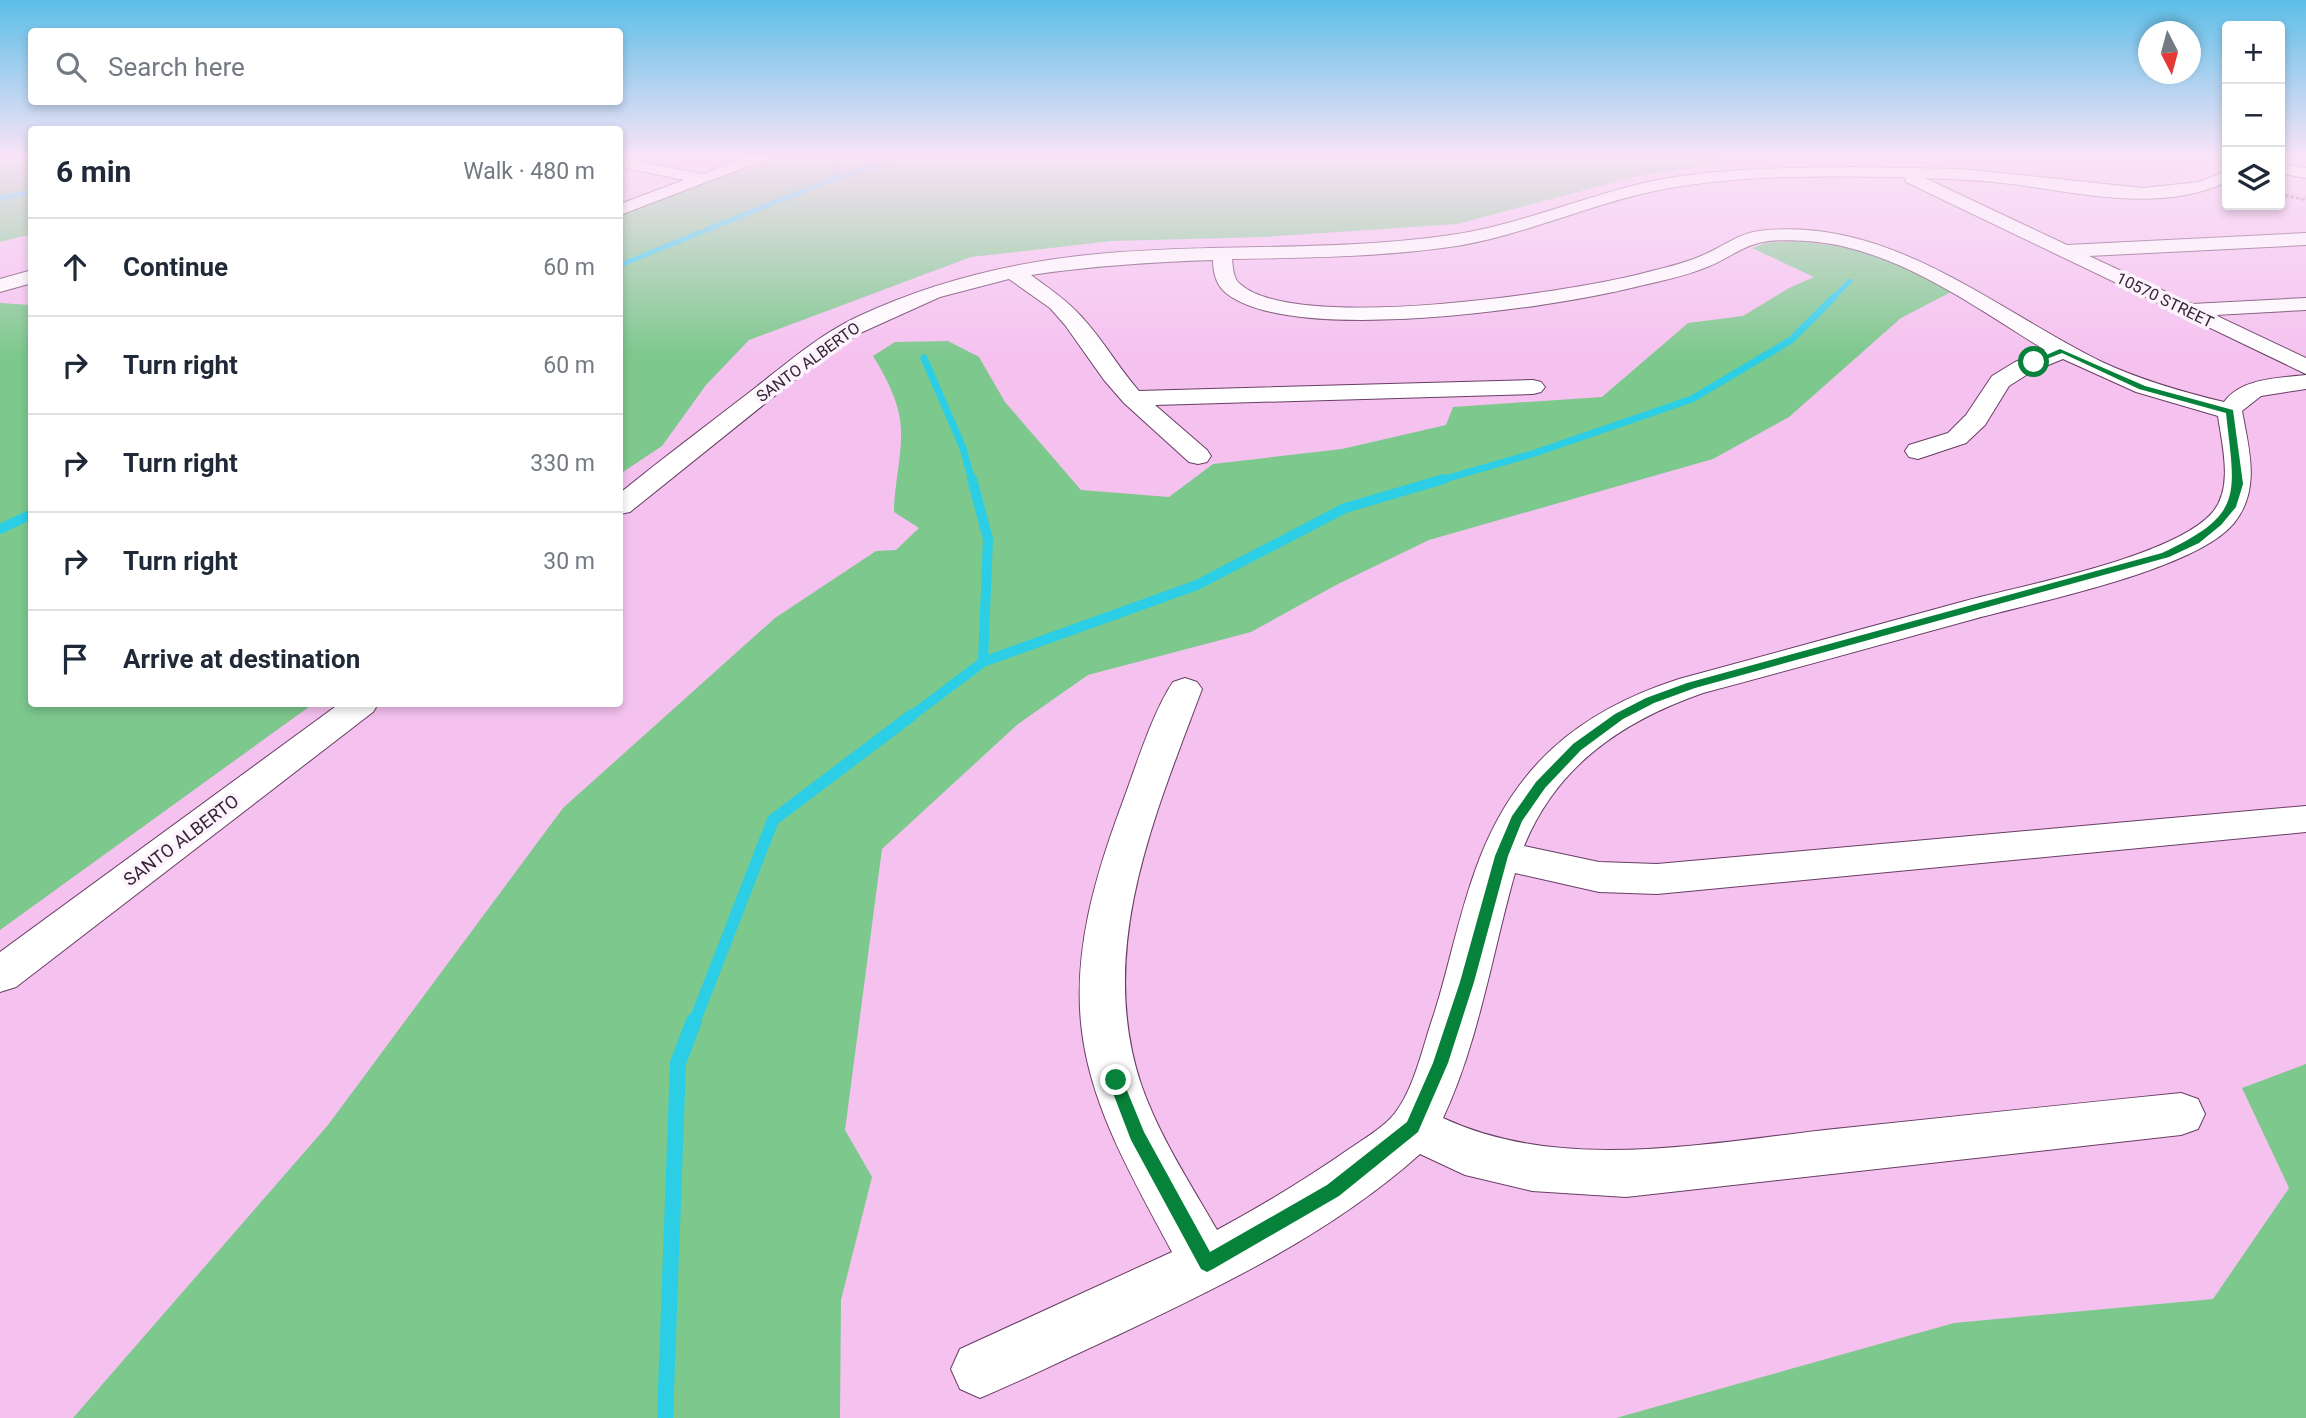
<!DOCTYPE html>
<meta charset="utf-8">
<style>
body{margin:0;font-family:Roboto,sans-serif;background:#f2f2f3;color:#1f2937}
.controls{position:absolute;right:21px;top:21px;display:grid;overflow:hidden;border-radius:7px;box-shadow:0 4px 10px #0003}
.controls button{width:63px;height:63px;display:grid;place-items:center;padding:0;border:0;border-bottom:2px solid #e0e1e3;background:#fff;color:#1f2937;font:35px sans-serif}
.compass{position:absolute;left:2138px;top:21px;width:63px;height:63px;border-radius:50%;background:#fff;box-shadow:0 4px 10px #0003;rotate:174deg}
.stop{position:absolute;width:21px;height:21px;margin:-16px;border:5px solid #07823b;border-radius:50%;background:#fff}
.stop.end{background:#07823b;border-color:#fff;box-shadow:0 2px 7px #0008}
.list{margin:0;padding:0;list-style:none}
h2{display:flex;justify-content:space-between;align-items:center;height:91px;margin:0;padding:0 28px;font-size:30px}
h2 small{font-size:23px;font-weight:400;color:#747a83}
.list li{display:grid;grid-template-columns:46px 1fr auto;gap:21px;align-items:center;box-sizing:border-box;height:98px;padding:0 28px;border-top:2px solid #e0e1e3}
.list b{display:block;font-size:26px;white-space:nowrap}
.list em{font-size:23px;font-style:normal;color:#747a83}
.icon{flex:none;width:38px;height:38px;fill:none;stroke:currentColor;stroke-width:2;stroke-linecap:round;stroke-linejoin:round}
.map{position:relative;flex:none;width:2306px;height:1418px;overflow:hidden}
.search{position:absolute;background:#fff;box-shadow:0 4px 10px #0003;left:28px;top:28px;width:595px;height:77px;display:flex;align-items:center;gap:18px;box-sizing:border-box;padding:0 24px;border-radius:7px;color:#747a83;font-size:26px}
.panel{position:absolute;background:#fff;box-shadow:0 4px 10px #0003;left:28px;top:126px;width:595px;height:581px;border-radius:7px}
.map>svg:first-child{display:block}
</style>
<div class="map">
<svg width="2306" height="1418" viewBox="0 0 2306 1418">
<rect width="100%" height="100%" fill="#f5c2f0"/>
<path fill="#edb4e7" d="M1889,157H2220L2197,171L2172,180L2139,183L2091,182L1934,168Z"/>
<path fill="#7dc88d" d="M0,157H31L32,234L0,242Z
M776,157H1715L1723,164L1642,175L1457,224L1264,237L1112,241L971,257L749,340L706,385L662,446L620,474V212Z
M1796,241L1861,249L1889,259L1951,292L1901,318L1789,417L1713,459L1429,540L1338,584L1251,632L1088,675L1018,724L882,849L845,1130L872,1177L841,1300L840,1418H73L328,1125L563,808L775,618L876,551L896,550L919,528L894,512C894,485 902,458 901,431C901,405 886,377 873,356L895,342L948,341L979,357L1005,402L1081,490L1169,497L1213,464L1342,449L1446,425L1453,407L1602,397L1688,323L1743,316L1789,288L1814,277L1752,248L1765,243Z
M0,303L31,305L32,704H313L0,930Z
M2306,1064V1418H1616L1954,1323L2213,1299L2289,1188L2242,1088Z"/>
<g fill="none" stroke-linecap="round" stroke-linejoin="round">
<path stroke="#2bcee5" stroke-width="5" d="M835,179L837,157
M0,198L32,192
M620,265L815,186L899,157
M1832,299L1850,281"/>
<path stroke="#2bcee5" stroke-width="7" d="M924,358L963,448L972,481
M1438,481L1532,454L1692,399L1791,340L1834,297"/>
<path stroke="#2bcee5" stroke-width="10" d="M972,479L988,539L983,662
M0,529L32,514
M910,717L983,662L1197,585L1345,508L1444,479"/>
<path stroke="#2bcee5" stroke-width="12" d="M694,1023L773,820L912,715"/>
<path stroke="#2bcee5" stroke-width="16" d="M665,1418L678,1063L694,1021"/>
<defs>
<path id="minor" d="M748,157H772L620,215V204L684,180L625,168L623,165L625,162L631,160L703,174Z
M2280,163L2306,168V178L2280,173Z
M1851,167L1962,169L2143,188L2199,182L2227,171V182C2160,213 2081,193 2011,184C1982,180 1954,179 1925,178L2067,245L2306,233V245L2089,256L2192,304L2306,298V310L2215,315L2306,358V374L1906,182L1904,177C1820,176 1732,174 1650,192C1582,207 1519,237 1450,247C1378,257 1305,258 1232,259C1233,267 1233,279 1240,284C1296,334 1572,292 1644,273C1663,268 1683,264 1701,256C1721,248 1737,234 1759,231C1889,215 1994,309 2102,362C2141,380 2182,392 2224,402C2241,378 2279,378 2306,375V389L2261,396L2242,411C2249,449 2261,490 2234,523C2196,570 2036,602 1974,619C1884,644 1793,669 1703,693C1623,721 1557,765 1524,846L1599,862L1657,864L2306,806V832L1657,894L1599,892L1515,873C1492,954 1479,1041 1443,1118C1565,1175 1715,1141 1844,1128C1957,1116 2069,1104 2181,1093L2198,1099L2205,1114L2198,1129L2181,1135L1626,1197L1532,1191L1465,1175L1420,1154C1333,1232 1224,1285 1120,1334C1074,1355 1027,1378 980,1398L960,1389L951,1369L960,1349L1172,1252C1136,1184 1092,1111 1082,1032C1072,954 1095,876 1122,804C1135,769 1153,711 1173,682L1185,678L1197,682L1202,689C1155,815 1096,949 1141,1084C1159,1136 1190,1183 1217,1230C1263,1205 1306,1179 1349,1149C1365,1138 1383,1128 1395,1113C1415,1087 1423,1045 1434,1014C1449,967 1458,918 1475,871C1511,768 1577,712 1679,679C1774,653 1870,627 1965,601C2025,585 2173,557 2212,513C2234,488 2222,445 2218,416L2136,392L2063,359L2031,372L2009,386L1985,425L1966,443L1918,459L1909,457L1905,451L1909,445L1948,433L1966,415L1992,376L2015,362L2045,350C1973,306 1895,247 1807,241C1792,240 1769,239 1755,244C1738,249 1724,261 1707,267C1683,277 1656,282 1631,288C1550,308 1291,346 1226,293C1216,285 1213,272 1213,260C1151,262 1091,266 1031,275C1047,287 1064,298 1078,313C1101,336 1117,366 1139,391L1533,380L1541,382L1545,387L1541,392L1533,394L1155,405L1207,450L1211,456L1207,462L1198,464L1189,462L1124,403L1104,380L1065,325L1050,308L1009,279L940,297L858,334L818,361L630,512L620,514V493C664,457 710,423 755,388C787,363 819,335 857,317C927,284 1001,265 1078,256C1202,242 1328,253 1451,235C1519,225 1582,197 1648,182C1714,168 1783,168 1851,167Z
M32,270V283L0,292V279Z
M339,704H378L373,712L16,987L0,992V952Z"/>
</defs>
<use href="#minor" stroke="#683d64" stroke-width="2"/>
<path stroke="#8f6d8c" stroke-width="2.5" stroke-dasharray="3.5 2" stroke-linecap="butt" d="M2280,194L2306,200"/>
<use href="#minor" fill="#fff" fill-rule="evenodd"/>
</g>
<linearGradient id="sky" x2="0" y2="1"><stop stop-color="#5cbee7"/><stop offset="0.44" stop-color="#fae4f8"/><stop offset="1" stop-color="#fae4f8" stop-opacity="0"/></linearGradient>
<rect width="2306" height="356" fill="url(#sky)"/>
<path fill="#07823b" d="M2060,349L2145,386L2233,410L2243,484L2236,507L2221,525L2199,543L2169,557L1695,688L1654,703L1623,719L1581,750L1545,788L1522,821L1508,856L1474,982L1448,1063L1418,1132L1339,1196L1213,1269L1207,1272L1201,1269L1131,1140L1108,1080L1110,1076H1121L1144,1132L1210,1252L1327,1185L1407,1122L1433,1063L1460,982L1495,856L1512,816L1536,782L1573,744L1615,714L1646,698L1687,683L2162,553C2245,514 2235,496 2226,413L2139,389L2062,353L2036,363L2030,362Z"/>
<g text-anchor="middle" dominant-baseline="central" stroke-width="7" stroke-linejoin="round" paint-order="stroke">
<g font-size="16" fill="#382436" stroke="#fdf3fc">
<text transform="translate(2165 300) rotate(26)">10570 STREET</text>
<text transform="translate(808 362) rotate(-36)">SANTO ALBERTO</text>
</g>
<g font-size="18" fill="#382436" stroke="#fdf3fc">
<text transform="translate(181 840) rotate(-37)">SANTO ALBERTO</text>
</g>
</g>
</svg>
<div class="controls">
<button>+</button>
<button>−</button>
<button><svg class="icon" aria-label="layers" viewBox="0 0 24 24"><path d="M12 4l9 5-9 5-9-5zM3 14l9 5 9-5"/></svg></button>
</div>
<svg class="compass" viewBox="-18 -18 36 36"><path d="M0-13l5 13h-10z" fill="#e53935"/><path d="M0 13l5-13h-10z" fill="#747a83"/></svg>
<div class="stop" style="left:2034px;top:362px"></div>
<div class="stop end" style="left:1116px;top:1080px"></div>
<div class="search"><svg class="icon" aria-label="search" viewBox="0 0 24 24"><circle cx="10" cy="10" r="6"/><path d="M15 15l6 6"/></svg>Search here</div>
<section class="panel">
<h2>6 min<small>Walk · 480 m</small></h2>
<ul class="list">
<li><svg class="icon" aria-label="ahead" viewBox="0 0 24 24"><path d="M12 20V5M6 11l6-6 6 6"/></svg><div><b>Continue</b></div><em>60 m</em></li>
<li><svg class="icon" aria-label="right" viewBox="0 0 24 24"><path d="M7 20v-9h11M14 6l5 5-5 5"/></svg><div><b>Turn right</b></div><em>60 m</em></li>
<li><svg class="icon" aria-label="right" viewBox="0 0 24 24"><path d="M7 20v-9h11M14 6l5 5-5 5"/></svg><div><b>Turn right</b></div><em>330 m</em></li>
<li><svg class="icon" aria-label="right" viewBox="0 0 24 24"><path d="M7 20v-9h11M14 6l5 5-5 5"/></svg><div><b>Turn right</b></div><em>30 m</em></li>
<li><svg class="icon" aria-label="arrive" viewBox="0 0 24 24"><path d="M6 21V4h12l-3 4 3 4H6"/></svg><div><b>Arrive at destination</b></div></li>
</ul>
</section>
</div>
